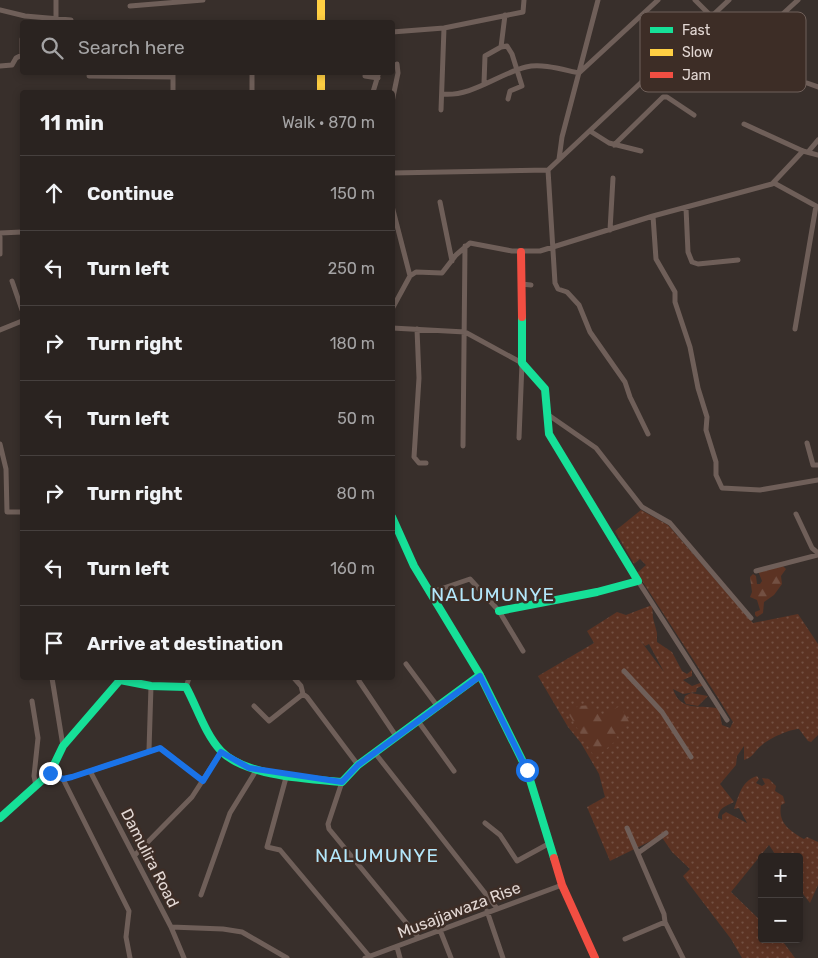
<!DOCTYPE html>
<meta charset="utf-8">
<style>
body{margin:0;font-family:Rubik,sans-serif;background:#362f2d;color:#f1f3f6}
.controls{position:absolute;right:15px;bottom:15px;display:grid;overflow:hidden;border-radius:5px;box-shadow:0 2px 8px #0003}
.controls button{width:45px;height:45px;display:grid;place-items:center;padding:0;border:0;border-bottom:1px solid #46403e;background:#2a2320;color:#f1f3f6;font:25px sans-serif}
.stop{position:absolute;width:15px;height:15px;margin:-11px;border:4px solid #1a73e8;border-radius:50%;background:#fff}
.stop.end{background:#1a73e8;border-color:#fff;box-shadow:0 1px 5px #0008}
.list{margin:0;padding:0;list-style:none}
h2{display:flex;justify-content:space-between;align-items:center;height:65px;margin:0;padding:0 20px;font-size:21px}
h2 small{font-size:16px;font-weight:400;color:#a5a4a5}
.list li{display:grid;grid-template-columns:32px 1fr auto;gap:15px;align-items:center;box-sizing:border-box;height:75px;padding:0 20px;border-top:1px solid #46403e}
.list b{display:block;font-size:19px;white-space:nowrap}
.list em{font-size:16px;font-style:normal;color:#a5a4a5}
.icon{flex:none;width:28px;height:28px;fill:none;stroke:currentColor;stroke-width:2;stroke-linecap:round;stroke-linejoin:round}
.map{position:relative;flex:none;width:818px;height:958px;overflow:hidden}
.search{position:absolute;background:#2a2320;box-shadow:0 2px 8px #0003;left:20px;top:20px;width:375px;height:55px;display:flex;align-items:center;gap:12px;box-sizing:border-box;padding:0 18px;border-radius:5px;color:#a5a4a5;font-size:19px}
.panel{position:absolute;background:#2a2320;box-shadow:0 2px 8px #0003;left:20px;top:90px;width:375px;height:590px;border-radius:5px}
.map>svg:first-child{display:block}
</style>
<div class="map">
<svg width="818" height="958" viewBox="0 0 818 958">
<defs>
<pattern id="grass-dots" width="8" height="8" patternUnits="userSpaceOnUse" patternTransform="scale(1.25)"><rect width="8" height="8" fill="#5c3323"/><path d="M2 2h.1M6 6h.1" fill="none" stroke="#735042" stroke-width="1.8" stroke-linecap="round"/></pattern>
<pattern id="forest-firs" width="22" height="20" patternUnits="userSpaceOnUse" patternTransform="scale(1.25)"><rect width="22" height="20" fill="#5c3323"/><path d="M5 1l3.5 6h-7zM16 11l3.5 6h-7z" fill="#735042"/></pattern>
</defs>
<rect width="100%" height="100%" fill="#382f2b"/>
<path fill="url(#grass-dots)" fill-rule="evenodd" d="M641,510L668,525L753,623L798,614L818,644V735L811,742L808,741L799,729C790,729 770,738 762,745C754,751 754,757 744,760V746L737,756L736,765L720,784L734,802C726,806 718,808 718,818L722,820V815L726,812L747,823L739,808L734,809C739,796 741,781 757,776L759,779L756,783L762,786L765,784L762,778L769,779L776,786L775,791L783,796L785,803L781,805C778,823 789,830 804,839L807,837L818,842V885L810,903L799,889V857H777L769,845L731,892L762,922V939H781L795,958H742L731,939L683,876L690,869L672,852L661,836L610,861L587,807L605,797L599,774L581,743L568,727L538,676L594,643L587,631L617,612L626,615L652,605L653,618L657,633V642L672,652L682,671L687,674L692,670V676L683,680L692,686L700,683L704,685L697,688L696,692L683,694L673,689C680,711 698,705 716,708L719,710L722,725L730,728L733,722L720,701L637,573L646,565L640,559L634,564L615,531ZM637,636L645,646L649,644L664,672Z
M691,693L708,696L698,706L686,704L684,700L685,696Z"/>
<path fill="url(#forest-firs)" d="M783,566L786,569L781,576L782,584L774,595L764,602L763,613L757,617L755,615V612L760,610L757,600L750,597L752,592L750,577L753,574L756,576L757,584H760L762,581L758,571Z
M592,705L600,717L620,706L630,723L615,735L618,739L595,758L568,713L578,706Z"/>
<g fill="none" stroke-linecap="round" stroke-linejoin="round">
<path stroke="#6f5f59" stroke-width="5" d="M695,0L711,16
M130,6L203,0
M0,10L25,16L71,20
M56,18V0
M775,21L798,0
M392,32L444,28L523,12L524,0
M22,39V54
M501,47L507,46L512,54L522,86L510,91L508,99
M0,66L12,65L16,58L22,55
M89,76L173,77V72
M365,76L378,78
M484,83L485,56L501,47L505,15
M807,83L818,87
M173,85V77V92
M252,92V72
M373,92L379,72
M442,94C472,97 498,74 526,67C542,63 564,70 579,73L658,0
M392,102L398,73L397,64
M441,110L444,28
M744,124L803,151L818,155
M590,131L609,143L641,151
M614,145L663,97H667L694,115
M808,152L818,140
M559,159L562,137L598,0
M548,170L555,283L558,289L567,292L579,305L590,332L625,382L630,397L648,434
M392,173L548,170L729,0
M774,183L816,206L795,329
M440,202L452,261
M392,206L410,276
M686,208L688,252L692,262L698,264L738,260
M653,216L656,259L675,292V302L690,347L698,388L707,417L706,430L716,462V475L722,488L760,490L818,480
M610,230L613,178
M0,233L22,232
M0,237V254
M12,281L22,310
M521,284L531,285
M392,309L410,276L416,272L442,273L456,255L470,243L512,251H540L653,216L772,184L803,151
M392,328L465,332L522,363L519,438
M417,329L419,378L414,457L419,463H426
M0,330L22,321
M547,414L596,448L642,507L670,523L751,618
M807,443L813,465H818
M0,444L6,469L7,512H22
M463,446L465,246
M796,514L812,548L818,553
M756,571L818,555
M638,581L727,720
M429,593L470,579L499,611L523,651
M406,664L438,707
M624,671L662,712L691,757
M52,678L63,746
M294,678L301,686L303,694L307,697L358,765
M359,681L396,736
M186,687L189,678
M32,701L38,738L34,776L36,786
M254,706L269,721L303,694
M418,721L454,771
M149,750L151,686
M375,753L496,907
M90,771L171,927L184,958
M50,773L63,779L72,777L160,748L203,781
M287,774L267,847L280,850L369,956
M63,779L129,911L126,937L130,958
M342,782L328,824L329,829L418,937
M485,823L500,835L517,861L550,843
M627,828L664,914L665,922L683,958
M638,853L666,833
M134,856L192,797L221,752
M201,895L230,813L257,769
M487,911L503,958
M171,927L223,929L242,932L287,958
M440,930L451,958
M625,939L665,922
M397,947L400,958
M365,958L562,885"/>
<path stroke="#16e098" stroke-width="8" d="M392,517L414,566L480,675L527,770L554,858
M499,611L597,592L638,581L549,434L545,389L522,363V317
M0,818L50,773L63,746L120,680L151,686L186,687C197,707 205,734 221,751C245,776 308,779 342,782L358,765L480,675"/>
<path stroke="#ffcf43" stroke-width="8" d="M321,0V22
M321,72V92"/>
<path stroke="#f24e42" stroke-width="8" d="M521,252L522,317
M554,858L562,885L595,958"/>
</g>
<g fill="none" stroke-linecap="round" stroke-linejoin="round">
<path stroke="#1a73e8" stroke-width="6" d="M50,773L63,779L72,777L160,748L203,781L221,752L249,768L342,782L358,765L480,676L527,770"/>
</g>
<g text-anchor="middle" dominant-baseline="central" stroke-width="5" stroke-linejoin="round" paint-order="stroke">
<g font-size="16" fill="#e3d8d4" stroke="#3d2d26">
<text transform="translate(150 858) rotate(63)">Damulira Road</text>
<text transform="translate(459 910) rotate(-21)">Musajjawaza Rise</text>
</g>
<g font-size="19" letter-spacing="1" fill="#b3e7fb" stroke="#3d2d26">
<text x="493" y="594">NALUMUNYE</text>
<text x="377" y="855">NALUMUNYE</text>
</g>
</g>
<rect x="640" y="12" width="166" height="80" rx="8" fill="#3d2d26" stroke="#6f605a" stroke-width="1"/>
<rect x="650" y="27" width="23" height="6" fill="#16e098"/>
<rect x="650" y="49" width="23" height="7" fill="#ffcf43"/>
<rect x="650" y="72" width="23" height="6" fill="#f24e42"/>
<g font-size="14" fill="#e3d8d4">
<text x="682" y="35">Fast</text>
<text x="682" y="57">Slow</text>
<text x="682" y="80">Jam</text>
</g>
</svg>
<div class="controls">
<button>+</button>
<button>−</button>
</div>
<div class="stop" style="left:527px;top:770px"></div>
<div class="stop end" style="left:50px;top:773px"></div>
<div class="search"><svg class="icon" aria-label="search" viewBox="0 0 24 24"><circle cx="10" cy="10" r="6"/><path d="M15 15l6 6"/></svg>Search here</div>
<section class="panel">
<h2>11 min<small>Walk · 870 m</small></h2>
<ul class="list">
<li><svg class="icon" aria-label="ahead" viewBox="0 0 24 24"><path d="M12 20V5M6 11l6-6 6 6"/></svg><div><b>Continue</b></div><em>150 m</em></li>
<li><svg class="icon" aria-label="left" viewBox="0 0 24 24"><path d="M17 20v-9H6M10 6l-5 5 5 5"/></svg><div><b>Turn left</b></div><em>250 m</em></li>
<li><svg class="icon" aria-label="right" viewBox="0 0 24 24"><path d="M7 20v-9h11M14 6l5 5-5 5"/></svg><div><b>Turn right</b></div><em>180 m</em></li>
<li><svg class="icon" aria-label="left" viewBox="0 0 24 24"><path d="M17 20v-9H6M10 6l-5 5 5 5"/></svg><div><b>Turn left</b></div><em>50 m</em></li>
<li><svg class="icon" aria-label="right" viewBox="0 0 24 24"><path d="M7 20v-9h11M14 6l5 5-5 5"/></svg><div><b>Turn right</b></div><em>80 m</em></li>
<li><svg class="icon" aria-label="left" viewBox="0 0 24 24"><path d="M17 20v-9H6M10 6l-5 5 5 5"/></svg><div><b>Turn left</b></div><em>160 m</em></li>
<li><svg class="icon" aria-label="arrive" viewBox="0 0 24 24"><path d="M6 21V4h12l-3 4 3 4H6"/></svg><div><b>Arrive at destination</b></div></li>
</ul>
</section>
</div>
